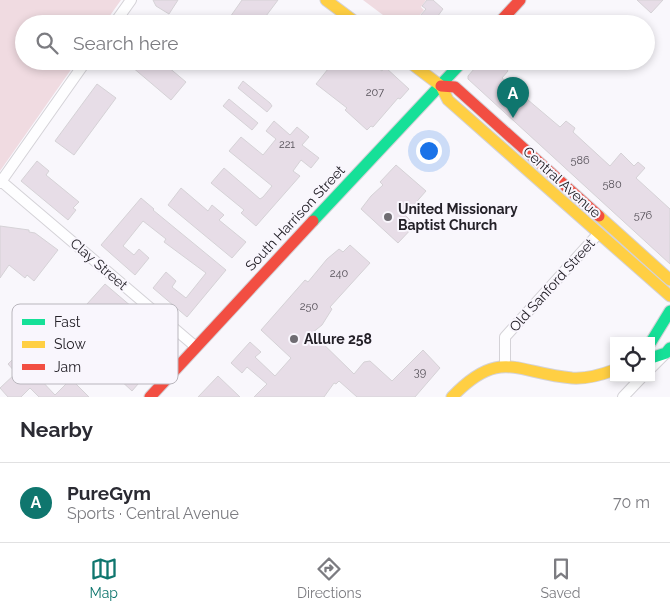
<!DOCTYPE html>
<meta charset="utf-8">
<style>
body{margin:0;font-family:Raleway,sans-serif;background:#f2f2f3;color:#2b2b33}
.controls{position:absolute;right:15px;bottom:15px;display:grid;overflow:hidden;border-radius:0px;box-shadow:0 2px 8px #0003}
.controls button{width:45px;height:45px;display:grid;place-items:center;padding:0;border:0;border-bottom:1px solid #e1e1e2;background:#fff;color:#2b2b33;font:25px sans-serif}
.you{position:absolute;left:428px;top:150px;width:18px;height:18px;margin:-12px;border:4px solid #fff;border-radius:50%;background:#1a73e8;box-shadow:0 0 0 8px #1a73e833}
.badge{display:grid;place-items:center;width:32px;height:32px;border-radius:50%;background:#0f766e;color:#fff;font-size:16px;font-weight:700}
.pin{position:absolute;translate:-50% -41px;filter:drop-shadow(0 1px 2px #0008)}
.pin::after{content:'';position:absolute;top:26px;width:18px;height:15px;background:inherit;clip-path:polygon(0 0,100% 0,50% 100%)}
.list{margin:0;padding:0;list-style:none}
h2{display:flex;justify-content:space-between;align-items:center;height:65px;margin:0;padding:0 20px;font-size:21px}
h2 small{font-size:16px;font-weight:400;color:#7c7c81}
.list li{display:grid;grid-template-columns:32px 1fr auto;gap:15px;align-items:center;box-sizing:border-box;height:80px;padding:0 20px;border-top:1px solid #e1e1e2}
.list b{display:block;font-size:19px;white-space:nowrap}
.list p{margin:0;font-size:16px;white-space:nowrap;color:#7c7c81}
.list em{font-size:16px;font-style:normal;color:#7c7c81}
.icon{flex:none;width:28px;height:28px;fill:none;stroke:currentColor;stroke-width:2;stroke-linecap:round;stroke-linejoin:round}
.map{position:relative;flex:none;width:670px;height:397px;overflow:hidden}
.search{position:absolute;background:#fff;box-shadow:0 2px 8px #0003;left:15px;right:15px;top:15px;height:55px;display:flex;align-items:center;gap:12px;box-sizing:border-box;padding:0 18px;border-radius:28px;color:#7c7c81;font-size:19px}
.sheet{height:145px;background:#fff}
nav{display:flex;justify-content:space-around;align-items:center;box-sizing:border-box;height:70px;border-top:1px solid #e1e1e2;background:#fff;font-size:14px;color:#7c7c81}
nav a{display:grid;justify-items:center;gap:2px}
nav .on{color:#0f766e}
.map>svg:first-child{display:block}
</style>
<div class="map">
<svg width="670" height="397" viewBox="0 0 670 397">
<rect width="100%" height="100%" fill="#f9f7fc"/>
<path fill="#f0dbe1" d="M0,0H121L104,24H24V61H77L0,171Z
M363,0H426L421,7L424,10L412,24H395Z"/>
<path fill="#e7dde7" stroke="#d5d2d6" d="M153,0H178L169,14L156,6Z
M242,0H278L260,24H232L228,20Z
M427,0H433L443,9L432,24H413L426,9L422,6Z
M637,0H663L651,13Z
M125,61H161L186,82L171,100Z
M331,61H355L363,65L368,61L382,71L385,67L409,89L400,99L398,98L373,127L371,126L367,130L345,110L347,108L316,84L328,69L326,67Z
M481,61H501L508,71L502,78L560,127L566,121L575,128L573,132L610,166L621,153L634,166L638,162L645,168L636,178L670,209V264L468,79V76Z
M243,81L270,103L272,106L267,112L238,88Z
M97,84L116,98L74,155L55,141Z
M229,99L258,123L252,130L223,106Z
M274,121L290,135L297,127L309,137L302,145L319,158L311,168L301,160L293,171L300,176L256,226L241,213L244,210L211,183L224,168L260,199L263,197L272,186L229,151L241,137L263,155L276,139L266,131Z
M37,161L49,171L46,175L79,202L73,208L76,210L68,220L21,181Z
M396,165L426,191L405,215L415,225L398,243L361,209L371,196L383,185L380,182Z
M181,188L208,211L212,205L224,215L219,220L246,242L232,258L168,205Z
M141,198L154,209L153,210L226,270L187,317L153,288L166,272L176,281L172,287L186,298L206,273L164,242L166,239L143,221L123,246L134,255L139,249L149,258L135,275L101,245Z
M0,226L29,230V232L35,233L58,250L34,281L27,275L25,278L9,265L0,278Z
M350,245L370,263L330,307L332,309L322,325L312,333L354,374L364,362L370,361L392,381L423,350L440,368L415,397H357L339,381L336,384L334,383L324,397H254L267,384L247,367L242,373L231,363L250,342L261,352L255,357L275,376L291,358L261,330L305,280L308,282L327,259L339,249L343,252Z
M105,284L159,330L142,350L87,304Z
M104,337L145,376L132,391L90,352Z
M41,348L56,363L39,378L55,395L71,379L89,397H39L30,388L21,397H8L0,388L16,373L8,364L17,355L25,363Z
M218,376L240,397H198Z"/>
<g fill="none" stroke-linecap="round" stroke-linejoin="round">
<defs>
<path id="street" d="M114,24L131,0
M1,181L196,347
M0,183L86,61
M505,366V337L598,234
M651,368L665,354
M623,397L641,378"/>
<path id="fast" d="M313,221L463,61
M651,342L670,311
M651,358L666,353L670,348"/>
<path id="slow" d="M326,0L358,24
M408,61L441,86L448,100L670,296
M599,216L670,280
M452,397C500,347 516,373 572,378C587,379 601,375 614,370"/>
<path id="jam" d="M498,24L520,0
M441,86L455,87L599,216
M150,397L313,221"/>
</defs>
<use href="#street" stroke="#d4d2d7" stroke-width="12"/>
<use href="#fast" stroke="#d4d2d7" stroke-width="13"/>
<use href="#slow" stroke="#d4d2d7" stroke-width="13"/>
<use href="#jam" stroke="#d4d2d7" stroke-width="13"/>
<use href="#street" stroke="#fefeff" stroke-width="10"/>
<use href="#fast" stroke="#16e098" stroke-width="11"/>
<use href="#slow" stroke="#ffcf43" stroke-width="11"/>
<use href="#jam" stroke="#f24e42" stroke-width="11"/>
</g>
<g fill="#6f6c72" stroke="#f9f6fd" stroke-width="2">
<circle cx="388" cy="217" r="5"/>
<circle cx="294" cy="339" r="5"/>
</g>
<g text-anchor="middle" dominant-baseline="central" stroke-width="4" stroke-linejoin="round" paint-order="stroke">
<g font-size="11" fill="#555058">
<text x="375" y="92">207</text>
<text x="287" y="144">221</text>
<text x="580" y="160">586</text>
<text x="612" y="184">580</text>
<text x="643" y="215">576</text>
<text x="339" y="273">240</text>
<text x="309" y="306">250</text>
<text x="420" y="372">39</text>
</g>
<g font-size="14" fill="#242128" stroke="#f9f6fd">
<text transform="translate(562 182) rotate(42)">Central Avenue</text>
<text transform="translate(295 218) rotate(-47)">South Harrison Street</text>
<text transform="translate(99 264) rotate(41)">Clay Street</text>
<text transform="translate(552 285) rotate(-48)">Old Sanford Street</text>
</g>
<g font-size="14" font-weight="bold" fill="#242128" stroke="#f9f6fd" text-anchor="start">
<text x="398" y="209">United Missionary<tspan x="398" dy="16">Baptist Church</tspan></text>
<text x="304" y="339">Allure 258</text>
</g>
</g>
<rect x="12" y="304" width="166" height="80" rx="8" fill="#f9f6fd" stroke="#b9b6bd" stroke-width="1"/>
<rect x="22" y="319" width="23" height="6" fill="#16e098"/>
<rect x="22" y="341" width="23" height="7" fill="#ffcf43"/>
<rect x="22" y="364" width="23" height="6" fill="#f24e42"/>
<g font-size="14" fill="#242128">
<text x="54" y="327">Fast</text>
<text x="54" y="349">Slow</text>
<text x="54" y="372">Jam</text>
</g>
</svg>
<div class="controls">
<button><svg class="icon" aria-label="locate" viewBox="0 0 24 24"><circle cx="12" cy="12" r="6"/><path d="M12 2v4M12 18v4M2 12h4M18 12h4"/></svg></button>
</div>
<div class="you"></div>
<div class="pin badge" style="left:513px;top:118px">A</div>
<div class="search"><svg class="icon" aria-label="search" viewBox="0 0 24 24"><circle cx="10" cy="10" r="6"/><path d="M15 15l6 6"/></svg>Search here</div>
</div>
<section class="sheet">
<h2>Nearby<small></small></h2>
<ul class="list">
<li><span class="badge">A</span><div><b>PureGym</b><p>Sports · Central Avenue</p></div><em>70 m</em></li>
</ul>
</section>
<nav>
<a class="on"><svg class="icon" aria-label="map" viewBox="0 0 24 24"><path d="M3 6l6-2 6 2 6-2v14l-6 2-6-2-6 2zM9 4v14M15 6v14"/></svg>Map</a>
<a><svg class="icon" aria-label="directions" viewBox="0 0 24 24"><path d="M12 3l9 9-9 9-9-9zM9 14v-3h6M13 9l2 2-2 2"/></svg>Directions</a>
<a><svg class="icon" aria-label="saved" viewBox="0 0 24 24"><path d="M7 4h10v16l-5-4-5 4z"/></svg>Saved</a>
</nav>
